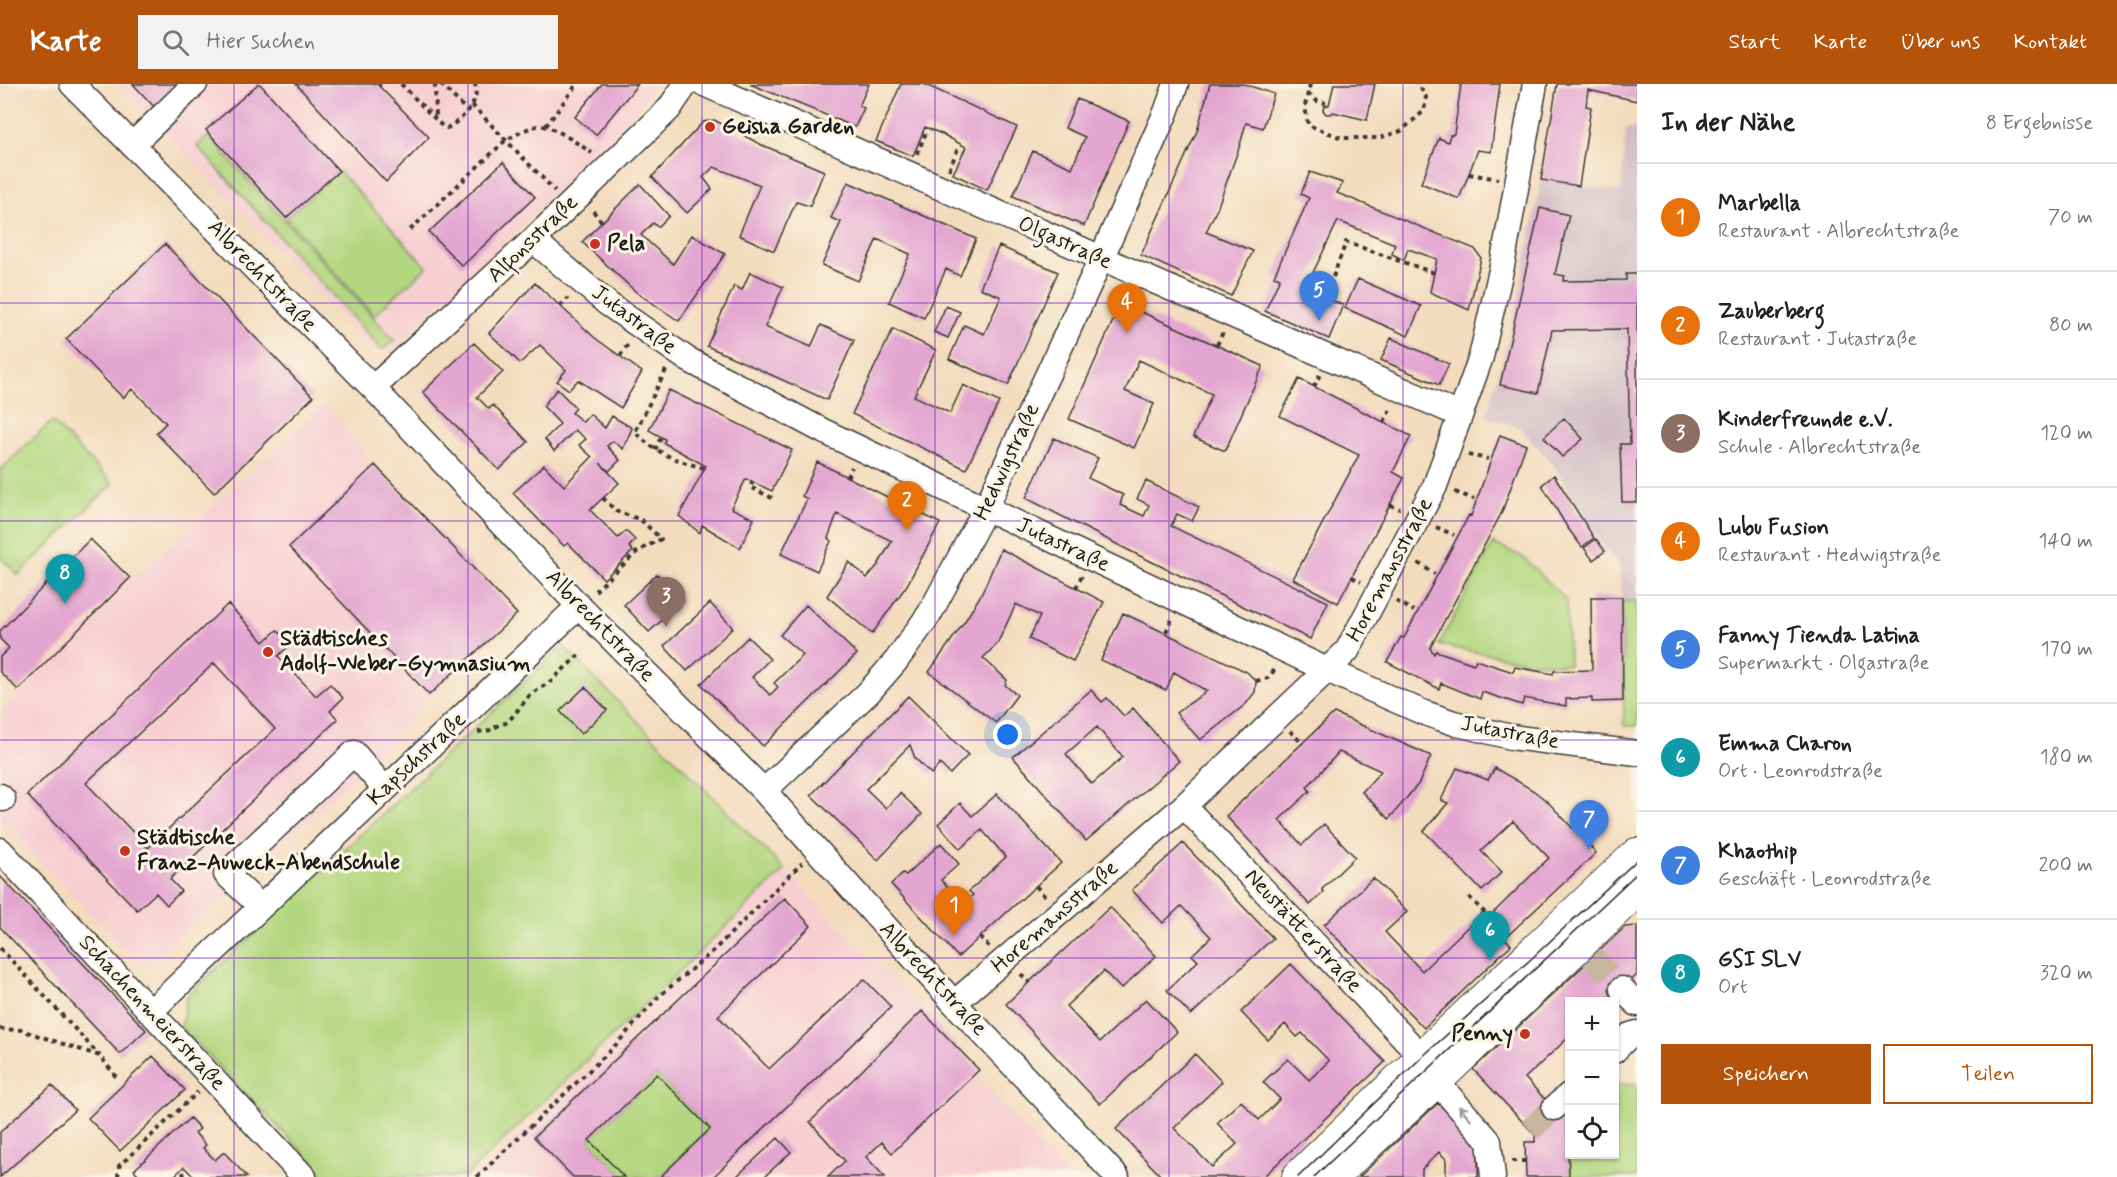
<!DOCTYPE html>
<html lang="de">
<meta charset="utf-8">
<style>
body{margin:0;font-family:Mynerve,sans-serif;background:#f2f2f2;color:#222}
.controls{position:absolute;right:18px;bottom:18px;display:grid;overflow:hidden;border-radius:0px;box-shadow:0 2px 4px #0004}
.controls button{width:54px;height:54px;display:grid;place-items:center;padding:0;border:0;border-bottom:2px solid #e0e0e0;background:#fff;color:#222;font:30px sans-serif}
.you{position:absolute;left:1008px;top:651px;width:21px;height:21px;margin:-15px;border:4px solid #fff;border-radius:50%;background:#1a73e8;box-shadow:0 0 0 9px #1a73e833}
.badge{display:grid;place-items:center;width:39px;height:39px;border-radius:50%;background:#b45309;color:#fff;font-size:20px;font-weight:700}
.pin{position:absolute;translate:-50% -50px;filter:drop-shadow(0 2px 3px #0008)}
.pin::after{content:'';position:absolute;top:32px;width:21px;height:18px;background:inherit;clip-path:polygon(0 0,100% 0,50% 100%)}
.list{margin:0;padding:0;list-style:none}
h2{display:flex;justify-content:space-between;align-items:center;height:78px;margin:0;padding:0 24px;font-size:26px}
h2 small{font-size:20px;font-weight:400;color:#767676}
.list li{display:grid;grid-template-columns:39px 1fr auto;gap:18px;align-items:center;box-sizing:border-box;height:108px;padding:0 24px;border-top:2px solid #e0e0e0}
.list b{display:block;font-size:22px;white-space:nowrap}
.list p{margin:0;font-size:20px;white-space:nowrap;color:#767676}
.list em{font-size:20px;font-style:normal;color:#767676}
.actions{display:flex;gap:12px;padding:18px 24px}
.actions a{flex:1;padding:14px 0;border:2px solid #b45309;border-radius:0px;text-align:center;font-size:21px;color:#b45309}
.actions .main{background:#b45309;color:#fff}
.icon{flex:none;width:33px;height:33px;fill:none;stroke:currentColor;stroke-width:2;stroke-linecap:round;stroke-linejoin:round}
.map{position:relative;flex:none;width:1637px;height:1093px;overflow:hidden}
header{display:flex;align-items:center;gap:36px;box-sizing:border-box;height:84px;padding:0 30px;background:#b45309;color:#fff}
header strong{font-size:28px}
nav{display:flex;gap:33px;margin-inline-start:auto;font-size:21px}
.search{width:420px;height:54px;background:#f2f2f2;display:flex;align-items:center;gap:15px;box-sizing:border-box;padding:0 21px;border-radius:0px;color:#767676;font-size:22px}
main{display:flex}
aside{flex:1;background:#fff}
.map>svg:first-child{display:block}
</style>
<header>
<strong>Karte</strong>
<div class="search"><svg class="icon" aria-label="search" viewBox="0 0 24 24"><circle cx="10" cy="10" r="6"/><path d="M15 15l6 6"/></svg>Hier suchen</div>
<nav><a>Start</a><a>Karte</a><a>Über uns</a><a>Kontakt</a></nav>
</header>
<main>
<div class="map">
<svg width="1637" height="1093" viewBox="0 0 1637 1093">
<rect width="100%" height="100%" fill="#fcf5e5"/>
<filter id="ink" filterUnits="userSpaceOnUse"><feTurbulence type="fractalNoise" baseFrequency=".0167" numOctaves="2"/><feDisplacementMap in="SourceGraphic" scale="12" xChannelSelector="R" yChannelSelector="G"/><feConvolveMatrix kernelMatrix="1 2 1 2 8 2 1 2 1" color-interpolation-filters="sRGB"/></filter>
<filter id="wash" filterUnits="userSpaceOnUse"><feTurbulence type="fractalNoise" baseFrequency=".008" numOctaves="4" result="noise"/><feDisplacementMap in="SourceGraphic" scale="24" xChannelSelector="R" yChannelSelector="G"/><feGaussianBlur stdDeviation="1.35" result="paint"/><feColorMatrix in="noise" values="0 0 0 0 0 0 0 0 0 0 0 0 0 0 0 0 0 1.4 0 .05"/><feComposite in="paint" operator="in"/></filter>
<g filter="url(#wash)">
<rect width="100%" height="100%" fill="#f3dcbe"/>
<path fill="#f7cfd2" d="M119,0H653L639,25L604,62L393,265H372Z
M325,320L375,381L517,530L429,611L380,670L144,885L0,737V629L134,494Z
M785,786L979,985L982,1000L1070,1093H476Z"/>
<path fill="#d2bdc6" d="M1626,44H1637V517L1622,518L1620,483L1593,447L1553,380L1520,343L1486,333L1515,232L1541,96L1621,108Z"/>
<path fill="#b3d780" stroke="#687a4e" stroke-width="1.5" d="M208,52L394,256L382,266L197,62Z
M339,87L427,183L374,231L286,134Z
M52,337L113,400L18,491L0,473V386Z
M1493,459L1523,473L1566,516L1569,581L1529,578L1439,561Z
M1637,517V642H1624L1622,518Z
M563,562L785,786L465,1093H321L319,1085L181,943L187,912Z
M657,990L710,1045L660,1093H624L589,1056Z
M1637,1000V1093H1569L1567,1029L1569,1027L1570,1070H1614L1615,1001Z"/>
<g id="blocks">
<path fill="#e3a6d0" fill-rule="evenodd" d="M133,0H183L157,26Z
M258,0H260L339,87L286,134L206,46Z
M296,0H377L429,53L386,98Z
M602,0H638L596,51L575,33Z
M750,0H869L859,22L864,24L855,43Z
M901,0H924L1017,43L987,106L953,90L966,63L944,51L925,43L913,72L876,57Z
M1210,0H1244L1274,10L1263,44L1246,39L1240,61L1217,125L1206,148L1253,167L1231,212L1141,171L1197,47Z
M1334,0H1375L1367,36L1333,28L1330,30H1326L1323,26L1324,22L1329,21Z
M1461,0H1500L1491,68L1478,66L1459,115L1421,99L1439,54L1448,58L1450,51L1454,50Z
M1557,0H1637V17L1588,6L1586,22L1591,23L1579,102L1541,96Z
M1077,15L1129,37L1084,142L1013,112L1033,67L1072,84L1085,53L1065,44Z
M714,36L762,61L824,87L810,122L796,118L774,167L739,151L760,101L714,83L703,93L712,105L687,129L652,93L703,38Z
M503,78L535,113L462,182L429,148Z
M1310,88L1343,99L1337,109L1475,165L1481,174L1469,226L1430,208L1437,175L1408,165L1404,176L1392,170L1395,160L1338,137L1305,205L1343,221L1329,255L1265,227L1280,194L1274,192L1309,114L1301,110Z
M848,98L976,155L960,192L946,185L924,234L889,218L910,170L877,155L858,197L822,181L841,138L831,134Z
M640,100L669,132L658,143L653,139L641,151L673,180L692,151L725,170L679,237L636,208L582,158Z
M1540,124L1569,131L1555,190L1565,192L1563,197L1626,196V190H1637V418H1622L1620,360H1630L1627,245L1552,246L1538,309L1500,301Z
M165,160L313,313L214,409L156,349L166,339L132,305L123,314L66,255Z
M999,162L1058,188L1008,301L949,275L964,241L984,250L1001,213L980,204Z
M750,188L783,203L765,243L811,263L821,241L854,256L827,316L707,262L734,202L742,206Z
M1358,195L1421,222L1408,252L1345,224Z
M535,199L595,254L642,288L621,324L578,296L569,306L557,297L566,286L540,261L520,279L489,249Z
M1121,219L1263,282L1225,367L1193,353L1212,310L1139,276L1125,307L1154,320L1134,364L1069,335Z
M946,222L960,228L948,254L934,248Z
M893,245L936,266L914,312L950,329L963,301L999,318L966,385L852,330Z
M1391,254L1449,280L1439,301L1381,276Z
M474,259L503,288L477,313L489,325L493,321L528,358L499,386L423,308Z
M1299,295L1411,352L1393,388L1404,394L1338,519L1293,495L1359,371L1280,332Z
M557,305L576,324L572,329L583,338L590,330L605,344L612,332L632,344L623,365L613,357L607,362L620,376L609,387L600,379L619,399L590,426L618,454L626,447L635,456L629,463L633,467L604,495L568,459L564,462L513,409L544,381L564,402L592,373L579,361L586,355L575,346L554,367L545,355L560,340L543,322Z
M669,306L792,366L772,407L746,395L731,424L754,435L740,464L702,441L700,449L679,432L706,382L664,359L665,355L649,346Z
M1564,334L1583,355L1562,373L1544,353Z
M1500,351L1526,361L1502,428L1430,564L1434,570L1436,567L1474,580L1476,576L1513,588L1515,583L1553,590L1554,587L1592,586L1591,513H1622L1623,617L1592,618V614L1566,615V622L1524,614L1522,621L1482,608L1480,615L1441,599L1439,605L1387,578L1401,553L1404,554L1469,431L1471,432Z
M1054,354L1098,374L1088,394L1123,411L1120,421L1144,432L1149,421L1137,415L1146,397L1199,423L1192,437L1177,430L1171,442L1328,518L1310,555L1138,471L1026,414Z
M817,378L940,439L907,501L872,550L827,512L849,478L867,494L878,481L892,457L837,430L828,454L831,457L817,487L781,470L807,415L802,412Z
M375,381L517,530L429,611L289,463Z
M1554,391L1594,454L1582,463L1567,443L1542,401Z
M90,455L130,494L18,606L0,588V573L9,564L0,555V547Z
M1596,455L1605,467L1593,476L1584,464Z
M1001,465L1104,518L1073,577L1029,555L1040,532L1016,520L997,560L983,574L1007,596L1005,601L1017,611L996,639L929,588L965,537L982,509Z
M657,490L683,517L649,548L624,521Z
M710,519L733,544L687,587L664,562Z
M228,520L264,558L277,546L291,560L278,572L316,612L330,600L343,614L330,627L338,635L170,795L181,807L167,821L156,809L137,826L27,711ZM214,579L275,645L148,764L86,699Z
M806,521L857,570L763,662L701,600L748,553L770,575L752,593L770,611L778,603L774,599L803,571L780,551Z
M1123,529L1247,588L1256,597L1255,608L1246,620L1200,656L1176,629L1207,607L1174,588L1166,606L1101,576Z
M585,603L607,626L581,650L560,627Z
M1091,606L1102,618L1107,614L1124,632L1133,624L1179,677L1086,757L1013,673ZM1097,643L1123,673L1092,700L1066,670Z
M908,612L968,671L950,690L940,680L931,690L915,674L910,661L866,705L886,724L900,709L922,730L878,776L811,711Z
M1334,629L1431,672L1419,699L1389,735L1362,708L1381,687L1339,668L1307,703L1310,707L1279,736L1302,761L1324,740L1355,773L1322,805L1324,808L1310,821L1226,732Z
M1457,684L1488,696L1495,684L1534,707L1548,718L1596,769L1505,854L1511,861L1424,944L1324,841L1373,794L1407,828L1385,848L1422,887L1481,830L1486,835L1489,833L1549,774L1513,737L1481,767L1502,788L1482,807L1424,747L1448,719L1441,716Z
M997,710L1061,779L958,873L891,800L903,789L906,791L941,759L959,780L941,796L963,820L973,811L969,807L1006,773L982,746L960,765L938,740L960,719L972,732Z
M1183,759L1273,854L1191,931L1167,906L1198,877L1192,871L1211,853L1181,822L1163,839L1132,806Z
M0,792L146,946L120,970L0,843Z
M785,814L811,842L718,932L769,985L864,895L891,923L713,1093H660L710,1045L657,990L589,1056L624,1093H573L534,1053Z
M1110,823L1156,872L1121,905L1104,887L1066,922L1100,958L1146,915L1177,948L1100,1020L1006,920Z
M1637,842V891L1608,918H1570L1569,953L1525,994L1558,1029H1567L1569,1093H1526L1525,1058H1535V1051L1473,985L1625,843Z
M1291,880L1385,978L1263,1093H1162L1116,1045L1195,970L1222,998L1174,1044L1212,1083L1237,1060L1217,1039L1241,1017L1259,1036L1280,1015L1263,998L1288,975L1309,996L1329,977L1302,949L1297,953L1285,940L1268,956L1241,928Z
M922,927L979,986L892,1069L882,1058L866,1073L885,1093H828L845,1077L810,1038Z
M153,972L185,1006L120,1067L88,1034Z
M52,1001L75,1026L0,1093V1048Z
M1438,1019L1478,1061V1093H1446V1075L1439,1068L1422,1085V1093H1359Z
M190,1034L200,1045L195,1049L206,1061L203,1064L215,1076L224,1068L247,1093H194L184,1083L173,1093H141L134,1086Z
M778,1054L791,1068L764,1093H736Z"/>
</g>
</g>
<g filter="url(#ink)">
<use href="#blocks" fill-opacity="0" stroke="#3c3934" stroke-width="1.5"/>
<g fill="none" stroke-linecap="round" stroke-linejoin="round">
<path stroke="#c8b69e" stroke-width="24" stroke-dasharray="24 12" stroke-linecap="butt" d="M1592,873L1622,905
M1530,1046L1554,1024"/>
<defs>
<path id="minor" d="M72,0L373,304L579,522L764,707L954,919L1049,1019L1117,1093
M704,0L1460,331
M132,61L195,0
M533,156L608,220L687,275L823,347L1327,586L1422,628L1454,639L1511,653L1637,669
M373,304L533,156L669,25L686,0
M764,707L868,609L896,577L930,529L986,424L1101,175L1166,28L1176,0
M0,712L3,715
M1184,722L1422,973
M0,766L304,1093
M261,823L226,790L354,669L385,705
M1622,905L1637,920
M954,919L1184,722L1347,567L1435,402L1481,273L1502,182L1535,0
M150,928L579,522
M1614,967L1630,951L1637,949
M1436,997L1489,1057L1493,1093
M1554,1024L1570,1010"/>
<path id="major" d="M1298,1093L1422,973L1637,770
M1332,1093L1436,997L1637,806"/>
</defs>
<use href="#minor" stroke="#3c3934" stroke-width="27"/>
<use href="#major" stroke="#3c3934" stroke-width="34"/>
<path stroke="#3c3934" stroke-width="4" stroke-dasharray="4.5 4.5" stroke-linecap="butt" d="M401,0L442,42L447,44C463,35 480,19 475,0
M435,0L436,35
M441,0L467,27
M1310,0L1305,22L1308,41L1342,54H1379L1401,47L1424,27L1426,13L1418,0
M379,1L381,0
M1308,9L1317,17L1326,19
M472,21L555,107
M546,42L577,0
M917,70L927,46
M949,86L959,62
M1469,90L1498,95
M593,127L602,138
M410,146L506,56C516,51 526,44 537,42C551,39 579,61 592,69
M1333,193L1346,158L1434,189
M560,222L568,214
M1217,261L1223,248
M620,272L628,260
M666,286L635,348C655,369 677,377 704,384
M1314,303L1320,290
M1384,338L1391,323
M655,366L661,353
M1468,371L1488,375
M847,393L852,383
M753,397L750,403L774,415
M1455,408L1474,415
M897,418L902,408
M1390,421L1400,425
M1436,443L1454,451
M1418,479L1435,490
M1352,493L1361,498
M1076,504L1082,491
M595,507L638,467L661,455L641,436L616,427L603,414
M1396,517L1414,527
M1166,548L1172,535
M1256,597L1268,594L1276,584
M1290,647L1303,660
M478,648L492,646L497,642L508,638L530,611L551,597L579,571
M1036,802L1046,814
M1469,813L1489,833
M980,853L989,863
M0,864L100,972
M1021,890L1029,898
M0,945L21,946L100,972L117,994
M1512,1077H1526
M183,1088L184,1093
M118,1093L119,1082L198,1008
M477,1093L613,964L658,913L711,869L802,779"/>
<use href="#minor" stroke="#fff" stroke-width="24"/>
<use href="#major" stroke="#fff" stroke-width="32"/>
<path stroke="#1c1c1c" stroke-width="1.5" d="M1298,1093L1422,973L1530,876L1637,776
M1314,1093L1637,789"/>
</g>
<defs><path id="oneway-shaft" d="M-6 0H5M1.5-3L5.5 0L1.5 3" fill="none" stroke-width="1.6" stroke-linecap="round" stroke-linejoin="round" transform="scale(1.5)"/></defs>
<use stroke="#999" href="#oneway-shaft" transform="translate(1465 1029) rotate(-132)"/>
</g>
<path fill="none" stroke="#7b2cbf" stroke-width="1.5" stroke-opacity="0.55" d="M234,0V1093M468,0V1093M702,0V1093M935,0V1093M1169,0V1093M1403,0V1093M0,219H1637M0,437H1637M0,656H1637M0,874H1637"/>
<g fill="#c8321e" stroke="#fcf5e5" stroke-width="2">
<circle cx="710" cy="43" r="6"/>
<circle cx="595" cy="160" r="6"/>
<circle cx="268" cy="568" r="6"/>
<circle cx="125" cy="767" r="6"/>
<circle cx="1525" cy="950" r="6"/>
</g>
<g text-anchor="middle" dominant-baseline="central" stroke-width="6" stroke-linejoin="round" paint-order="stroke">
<g font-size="22" font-weight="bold" fill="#1c1c1c" stroke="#fcf5e5" text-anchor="start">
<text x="722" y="43">Geisha Garden</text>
<text x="607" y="160">Pela</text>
<text x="280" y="555">Städtisches<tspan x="280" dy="25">Adolf-Weber-Gymnasium</tspan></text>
<text x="137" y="754">Städtische<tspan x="137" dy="25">Franz-Auweck-Abendschule</tspan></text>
<text x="1513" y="950" text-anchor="end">Penny</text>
</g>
<g font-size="22" fill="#1c1c1c" stroke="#fcf5e5">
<text transform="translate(533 155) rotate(-44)">Alfonsstraße</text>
<text transform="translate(1065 159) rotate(24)">Olgastraße</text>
<text transform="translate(262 192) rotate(46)">Albrechtstraße</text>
<text transform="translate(634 236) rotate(37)">Jutastraße</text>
<text transform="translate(1007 378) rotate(-65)">Hedwigstraße</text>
<text transform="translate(1063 461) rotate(25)">Jutastraße</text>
<text transform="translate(1390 486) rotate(-62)">Horemansstraße</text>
<text transform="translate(600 542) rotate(46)">Albrechtstraße</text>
<text transform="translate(1510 649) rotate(11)">Jutastraße</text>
<text transform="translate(417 675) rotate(-43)">Kapschstraße</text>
<text transform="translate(1055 833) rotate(-41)">Horemansstraße</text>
<text transform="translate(1303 847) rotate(47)">Neustätterstraße</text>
<text transform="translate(933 895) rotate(47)">Albrechtstraße</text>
<text transform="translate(152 929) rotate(47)">Schachenmeierstraße</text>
</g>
</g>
</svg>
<div class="controls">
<button>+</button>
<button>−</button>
<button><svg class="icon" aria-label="locate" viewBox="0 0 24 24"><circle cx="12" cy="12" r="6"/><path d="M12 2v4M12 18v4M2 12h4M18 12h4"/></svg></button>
</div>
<div class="you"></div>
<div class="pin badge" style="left:954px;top:852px;background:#e8710a">1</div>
<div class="pin badge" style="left:907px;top:447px;background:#e8710a">2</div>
<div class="pin badge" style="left:666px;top:543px;background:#8d6e63">3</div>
<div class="pin badge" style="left:1127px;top:249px;background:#e8710a">4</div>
<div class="pin badge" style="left:1319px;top:237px;background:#3f7fe0">5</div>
<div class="pin badge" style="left:1490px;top:877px;background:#0f9aa8">6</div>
<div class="pin badge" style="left:1589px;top:766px;background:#3f7fe0">7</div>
<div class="pin badge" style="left:65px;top:520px;background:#0f9aa8">8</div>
</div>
<aside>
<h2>In der Nähe<small>8 Ergebnisse</small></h2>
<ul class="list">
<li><span class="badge" style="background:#e8710a">1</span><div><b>Marbella</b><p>Restaurant · Albrechtstraße</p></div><em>70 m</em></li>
<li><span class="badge" style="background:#e8710a">2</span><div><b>Zauberberg</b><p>Restaurant · Jutastraße</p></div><em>80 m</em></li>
<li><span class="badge" style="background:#8d6e63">3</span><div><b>Kinderfreunde e.V.</b><p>Schule · Albrechtstraße</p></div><em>120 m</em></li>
<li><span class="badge" style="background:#e8710a">4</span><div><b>Lubu Fusion</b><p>Restaurant · Hedwigstraße</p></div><em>140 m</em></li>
<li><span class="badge" style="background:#3f7fe0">5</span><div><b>Fanny Tienda Latina</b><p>Supermarkt · Olgastraße</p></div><em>170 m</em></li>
<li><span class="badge" style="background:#0f9aa8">6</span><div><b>Emma Charon</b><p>Ort · Leonrodstraße</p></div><em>180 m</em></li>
<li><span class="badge" style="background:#3f7fe0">7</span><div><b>Khaothip</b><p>Geschäft · Leonrodstraße</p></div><em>200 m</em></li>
<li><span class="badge" style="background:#0f9aa8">8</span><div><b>GSI SLV</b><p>Ort</p></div><em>320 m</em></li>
</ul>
<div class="actions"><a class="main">Speichern</a><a>Teilen</a></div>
</aside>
</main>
